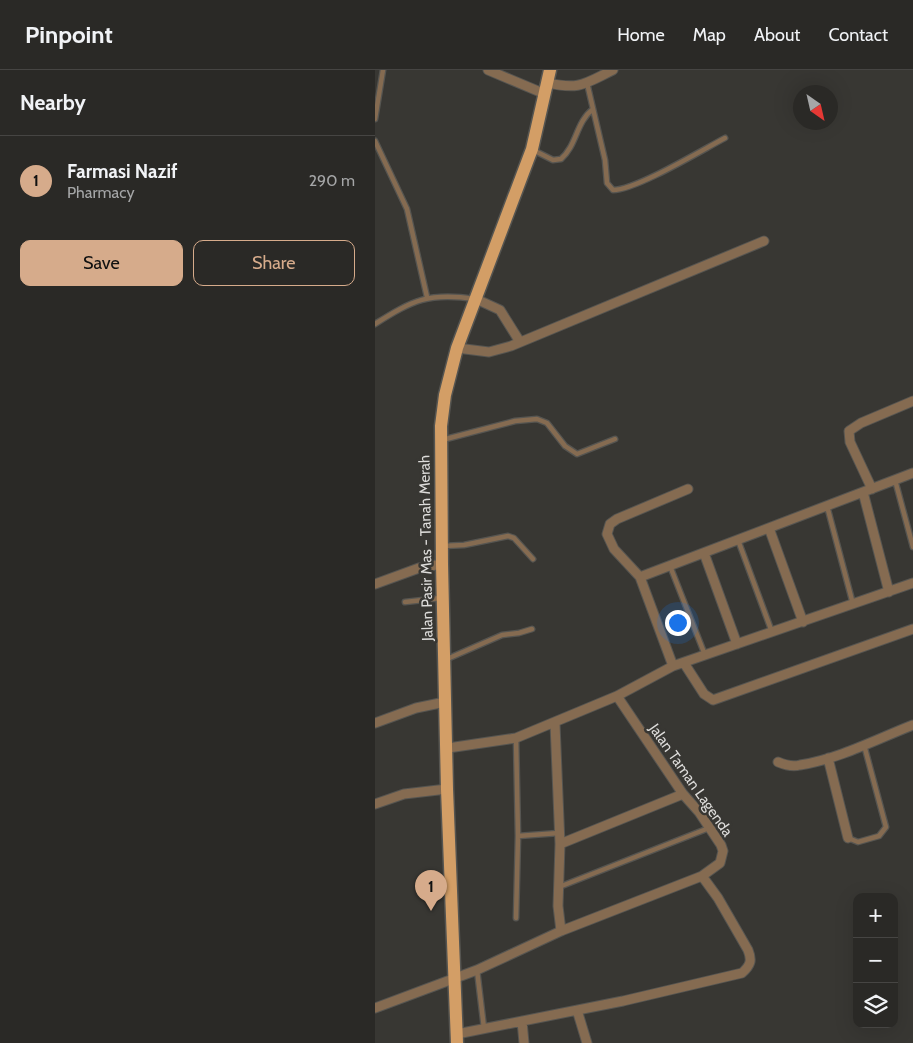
<!DOCTYPE html>
<meta charset="utf-8">
<style>
body{margin:0;font-family:Cabin,sans-serif;background:#363532;color:#f1f3f6}
.controls{position:absolute;right:15px;bottom:15px;display:grid;overflow:hidden;border-radius:10px;box-shadow:0 5px 20px #0002}
.controls button{width:45px;height:45px;display:grid;place-items:center;padding:0;border:0;border-bottom:1px solid #464543;background:#2a2926;color:#f1f3f6;font:25px sans-serif}
.compass{position:absolute;left:418px;top:15px;width:45px;height:45px;border-radius:50%;background:#2a2926;box-shadow:0 5px 20px #0002;rotate:146deg}
.you{position:absolute;left:302px;top:552px;width:18px;height:18px;margin:-12px;border:4px solid #fff;border-radius:50%;background:#1a73e8;box-shadow:0 0 0 8px #1a73e833}
.badge{display:grid;place-items:center;width:32px;height:32px;border-radius:50%;background:#d6ab8b;color:#111;font-size:16px;font-weight:700}
.pin{position:absolute;translate:-50% -41px;filter:drop-shadow(0 1px 2px #0008)}
.pin::after{content:'';position:absolute;top:26px;width:18px;height:15px;background:inherit;clip-path:polygon(0 0,100% 0,50% 100%)}
.list{margin:0;padding:0;list-style:none}
h2{display:flex;justify-content:space-between;align-items:center;height:65px;margin:0;padding:0 20px;font-size:21px}
h2 small{font-size:16px;font-weight:400;color:#a5a6a7}
.list li{display:grid;grid-template-columns:32px 1fr auto;gap:15px;align-items:center;box-sizing:border-box;height:90px;padding:0 20px;border-top:1px solid #464543}
.list b{display:block;font-size:19px;white-space:nowrap}
.list p{margin:0;font-size:16px;white-space:nowrap;color:#a5a6a7}
.list em{font-size:16px;font-style:normal;color:#a5a6a7}
.actions{display:flex;gap:10px;padding:15px 20px}
.actions a{flex:1;padding:11px 0;border:1px solid #d6ab8b;border-radius:10px;text-align:center;font-size:18px;color:#d6ab8b}
.actions .main{background:#d6ab8b;color:#111}
.icon{flex:none;width:28px;height:28px;fill:none;stroke:currentColor;stroke-width:2;stroke-linecap:round;stroke-linejoin:round}
.map{position:relative;flex:none;width:538px;height:973px;overflow:hidden}
header{display:flex;align-items:center;gap:30px;box-sizing:border-box;height:70px;padding:0 25px;background:#2a2926;border-bottom:1px solid #464543}
header strong{font-size:24px}
nav{display:flex;gap:28px;margin-inline-start:auto;font-size:18px}
main{display:flex}
aside{flex:1;background:#2a2926}
.map>svg:first-child{display:block}
</style>
<header>
<strong>Pinpoint</strong>
<nav><a>Home</a><a>Map</a><a>About</a><a>Contact</a></nav>
</header>
<main>
<aside>
<h2>Nearby<small></small></h2>
<ul class="list">
<li><span class="badge">1</span><div><b>Farmasi Nazif</b><p>Pharmacy</p></div><em>290 m</em></li>
</ul>
<div class="actions"><a class="main">Save</a><a>Share</a></div>
</aside>
<div class="map">
<svg width="538" height="973" viewBox="0 0 538 973">
<rect width="100%" height="100%" fill="#383733"/>
<g fill="none" stroke-linecap="round" stroke-linejoin="round">
<defs>
<path id="service" d="M212,13L230,90L232,113L238,120C261,120 327,80 350,68
M0,49L8,0
M0,71L32,139L52,227
M158,80L178,90L186,89C202,75 201,52 218,39
M0,254C38,230 54,222 100,229
M67,370L140,351L162,349L172,353L190,376L202,384L240,369
M520,410L538,477
M452,436L478,534
M363,470L397,562
M68,476L89,475L133,466L139,468L158,489
M295,496L330,585
M30,532L66,528
M72,589L127,565L144,563L157,559
M141,668L143,766L141,848
M143,766L184,763
M473,768L483,772L504,766L511,757L489,675
M184,817L334,758
M102,900L109,958"/>
<path id="minor" d="M113,0L170,24
M173,13C205,20 209,14 238,0
M101,229L125,240L145,272
M82,278L114,282L136,276L389,171
M497,419L475,372L474,361L486,353L538,331
M488,422L514,522
M394,458L428,552
M329,483L362,574
M265,507L538,403
M0,514L44,498L67,494
M309,593L329,624L338,630L538,559
M298,596L265,507L239,479L232,464L235,454L242,449L313,419
M0,653L41,638L70,632
M180,654L185,774L183,836L186,861
M73,678L141,668L242,626L298,596L538,513
M453,688L473,768
M403,692C410,695 417,697 425,695C464,689 502,669 538,655
M0,734L29,724L72,719
M185,774L308,724
M0,938L102,900L186,861L327,806L345,793L348,781L346,775L324,742L308,724L242,626
M202,940L212,973
M147,951L149,973
M82,964L248,931L367,903C376,895 377,890 373,880L343,828L327,806"/>
<path id="primary" d="M82,973L72,719L67,494L66,356L70,325L82,278L157,79L175,0"/>
</defs>
<use href="#service" stroke="#565551" stroke-width="7"/>
<use href="#minor" stroke="#565551" stroke-width="11"/>
<use href="#primary" stroke="#565551" stroke-width="15"/>
<use href="#service" stroke="#856b51" stroke-width="4.5"/>
<use href="#minor" stroke="#856b51" stroke-width="9"/>
<use href="#primary" stroke="#d39e66" stroke-width="12"/>
</g>
<g text-anchor="middle" dominant-baseline="central" stroke-width="5" stroke-linejoin="round" paint-order="stroke">
<g font-size="15" fill="#dddcda" stroke="#383733">
<text transform="translate(51 478) rotate(-91)">Jalan Pasir Mas - Tanah Merah</text>
<text transform="translate(316 710) rotate(55)">Jalan Taman Lagenda</text>
</g>
</g>
</svg>
<div class="controls">
<button>+</button>
<button>−</button>
<button><svg class="icon" aria-label="layers" viewBox="0 0 24 24"><path d="M12 4l9 5-9 5-9-5zM3 14l9 5 9-5"/></svg></button>
</div>
<svg class="compass" viewBox="-18 -18 36 36"><path d="M0-13l5 13h-10z" fill="#e53935"/><path d="M0 13l5-13h-10z" fill="#a5a6a7"/></svg>
<div class="you"></div>
<div class="pin badge" style="left:56px;top:841px">1</div>
</div>
</main>
